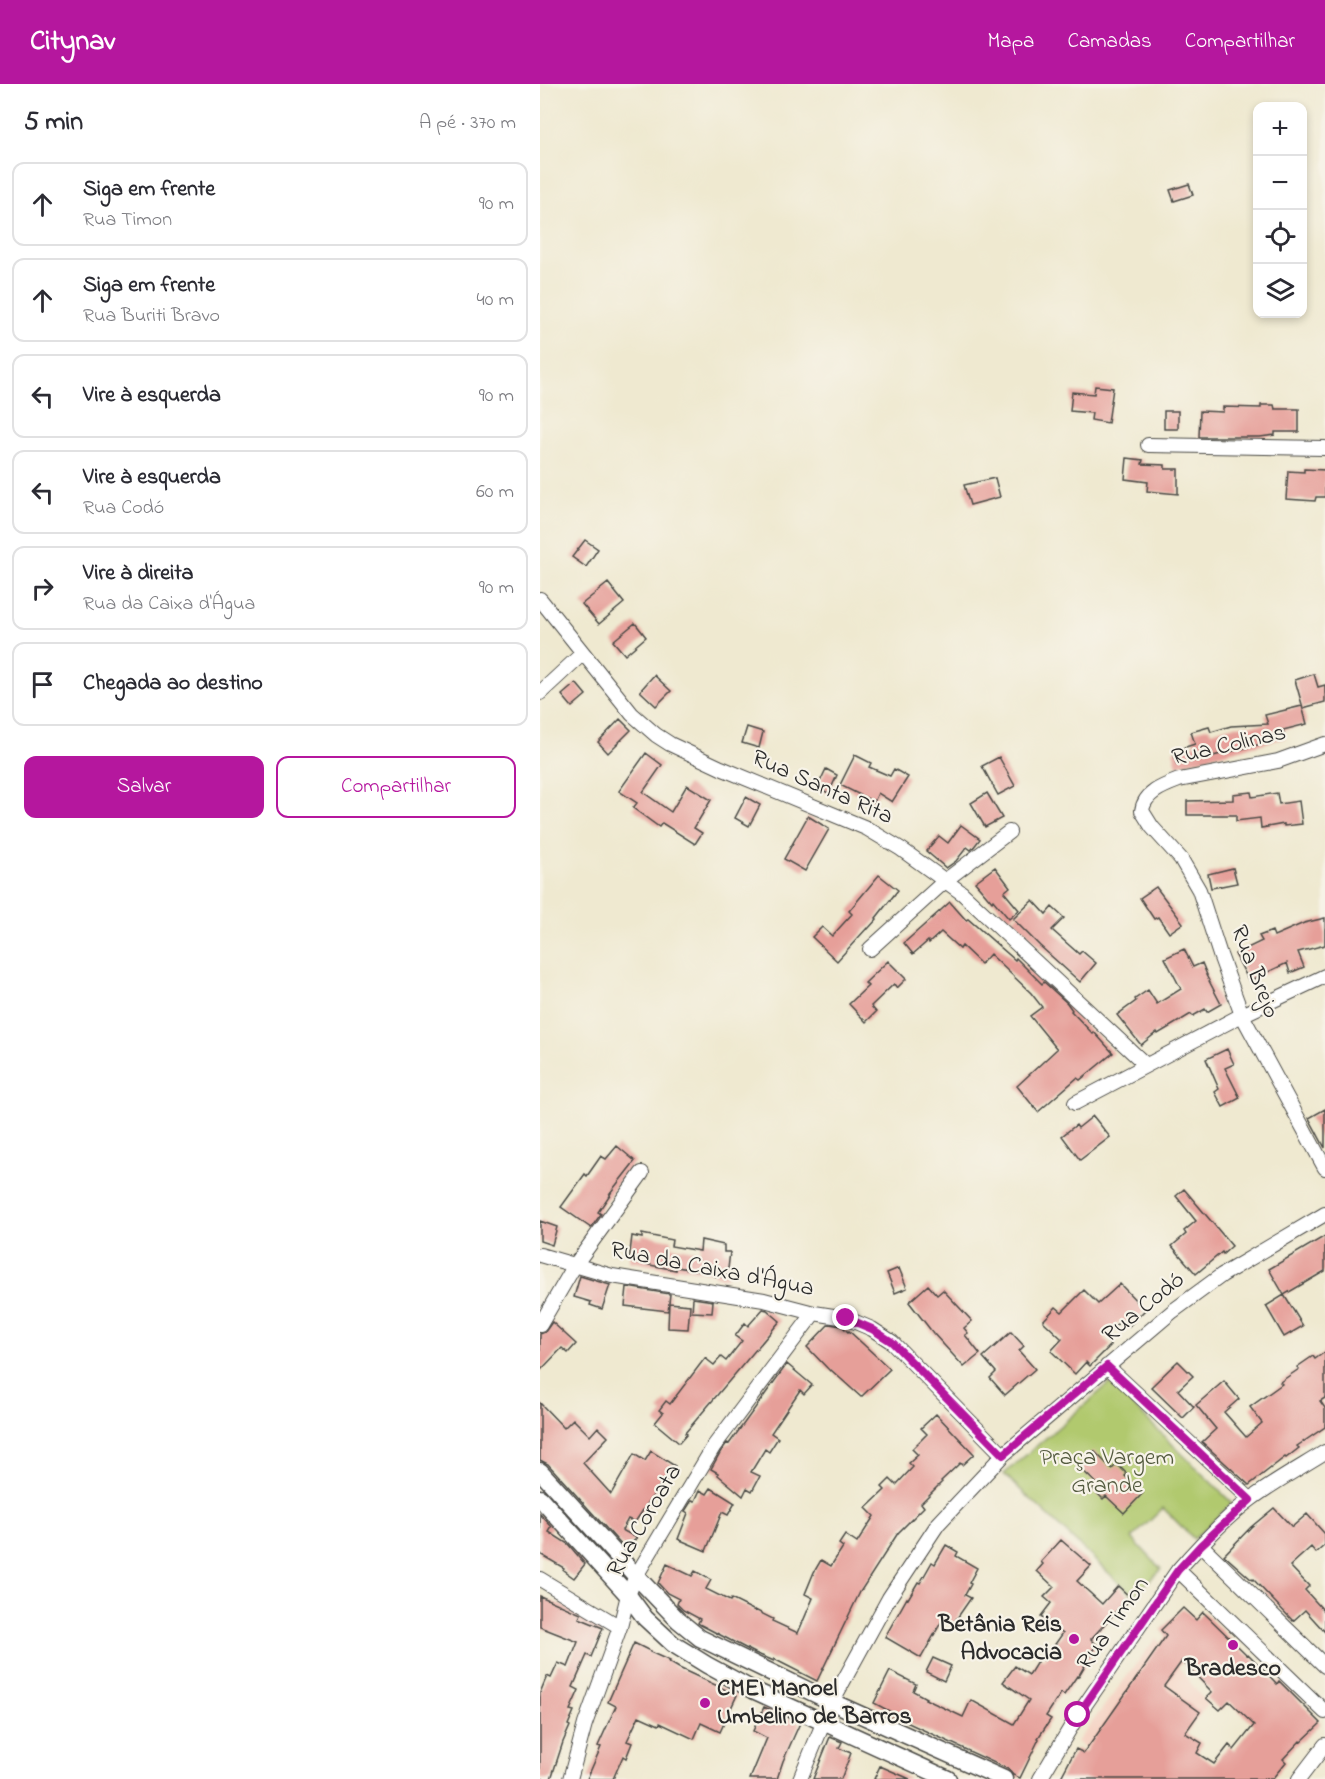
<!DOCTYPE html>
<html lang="pt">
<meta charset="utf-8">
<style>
body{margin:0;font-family:"Indie Flower",sans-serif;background:#f2f2f3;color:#2b2b33}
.controls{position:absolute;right:18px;top:18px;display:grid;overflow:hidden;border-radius:12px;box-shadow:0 3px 9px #0003}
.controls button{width:54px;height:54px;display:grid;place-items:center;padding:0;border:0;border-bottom:2px solid #e1e1e2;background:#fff;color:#2b2b33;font:30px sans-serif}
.stop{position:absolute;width:18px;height:18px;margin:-14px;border:4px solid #b5179e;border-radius:50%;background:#fff}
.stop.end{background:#b5179e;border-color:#fff;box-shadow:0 2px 6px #0008}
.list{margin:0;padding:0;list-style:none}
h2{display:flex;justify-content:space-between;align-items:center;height:78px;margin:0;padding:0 24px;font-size:26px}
h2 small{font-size:20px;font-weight:400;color:#7c7c81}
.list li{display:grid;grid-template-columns:39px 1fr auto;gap:18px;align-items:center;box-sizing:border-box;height:84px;margin:0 12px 12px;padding:0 12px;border:2px solid #e1e1e2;border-radius:12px}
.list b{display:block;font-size:22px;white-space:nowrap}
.list p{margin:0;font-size:20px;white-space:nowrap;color:#7c7c81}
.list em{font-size:20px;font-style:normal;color:#7c7c81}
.actions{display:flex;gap:12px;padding:18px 24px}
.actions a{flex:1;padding:14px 0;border:2px solid #b5179e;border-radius:12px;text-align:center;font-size:21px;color:#b5179e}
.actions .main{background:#b5179e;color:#fff}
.icon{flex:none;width:33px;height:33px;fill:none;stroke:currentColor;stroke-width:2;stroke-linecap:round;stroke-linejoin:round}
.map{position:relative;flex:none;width:785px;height:1695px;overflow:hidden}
header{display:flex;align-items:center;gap:36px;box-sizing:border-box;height:84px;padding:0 30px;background:#b5179e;color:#fff}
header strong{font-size:28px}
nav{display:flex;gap:33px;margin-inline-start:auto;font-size:21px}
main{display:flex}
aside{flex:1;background:#fff}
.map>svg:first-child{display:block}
</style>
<header>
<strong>Citynav</strong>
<nav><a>Mapa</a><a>Camadas</a><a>Compartilhar</a></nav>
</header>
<main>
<aside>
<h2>5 min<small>A pé · 370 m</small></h2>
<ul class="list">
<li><svg class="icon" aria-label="ahead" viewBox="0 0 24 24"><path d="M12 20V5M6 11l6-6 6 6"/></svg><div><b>Siga em frente</b><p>Rua Timon</p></div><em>90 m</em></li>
<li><svg class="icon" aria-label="ahead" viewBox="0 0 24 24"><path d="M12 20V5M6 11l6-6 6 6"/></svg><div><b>Siga em frente</b><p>Rua Buriti Bravo</p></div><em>40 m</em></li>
<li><svg class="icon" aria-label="left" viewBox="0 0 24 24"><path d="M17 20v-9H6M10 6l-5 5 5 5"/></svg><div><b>Vire à esquerda</b></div><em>90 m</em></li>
<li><svg class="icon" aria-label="left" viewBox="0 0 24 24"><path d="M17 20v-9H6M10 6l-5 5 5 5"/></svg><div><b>Vire à esquerda</b><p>Rua Codó</p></div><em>60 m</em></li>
<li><svg class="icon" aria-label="right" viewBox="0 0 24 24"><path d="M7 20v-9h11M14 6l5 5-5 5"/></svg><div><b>Vire à direita</b><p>Rua da Caixa d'Água</p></div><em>90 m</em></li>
<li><svg class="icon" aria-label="arrive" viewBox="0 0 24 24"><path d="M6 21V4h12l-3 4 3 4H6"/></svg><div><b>Chegada ao destino</b></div></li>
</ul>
<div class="actions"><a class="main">Salvar</a><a>Compartilhar</a></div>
</aside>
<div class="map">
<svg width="785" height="1695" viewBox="0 0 785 1695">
<rect width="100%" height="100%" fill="#f7f3e8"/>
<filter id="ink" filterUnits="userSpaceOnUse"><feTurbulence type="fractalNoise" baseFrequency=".0167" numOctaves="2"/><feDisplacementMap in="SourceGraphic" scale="12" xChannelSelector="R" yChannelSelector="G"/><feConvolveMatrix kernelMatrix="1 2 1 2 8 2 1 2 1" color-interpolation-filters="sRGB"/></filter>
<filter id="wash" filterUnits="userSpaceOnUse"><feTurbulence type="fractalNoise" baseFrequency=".008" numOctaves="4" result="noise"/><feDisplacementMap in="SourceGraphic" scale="24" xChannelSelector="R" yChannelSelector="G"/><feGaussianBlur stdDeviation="1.35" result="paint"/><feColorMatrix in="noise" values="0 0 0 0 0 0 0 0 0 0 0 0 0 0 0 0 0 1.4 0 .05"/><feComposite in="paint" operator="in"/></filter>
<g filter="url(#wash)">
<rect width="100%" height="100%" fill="#efe9d0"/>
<path fill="#f5d2c2" d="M616,1554L667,1620L615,1695H586L537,1658Z"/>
<path fill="#b1c96e" stroke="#6e7a4c" stroke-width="1.5" d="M570,1299L692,1419L654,1455L623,1424L592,1454L621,1485L593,1512L464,1390Z"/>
<g id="blocks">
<path fill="#e69f99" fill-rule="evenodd" d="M649,100L653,111L634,117L630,106Z
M555,302L573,304L568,339L551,336L552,329L530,327L532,308L554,310Z
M721,321H734L735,325H759V348H735V351L720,353H659L660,327L683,328V323L721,324Z
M624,327H638V345H624Z
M587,374L603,376L602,380L625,381V385H638V410L607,407L608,398L585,395Z
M764,385L785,386V413H776L775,417L746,415L748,387L764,388Z
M455,394L460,413L430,421L424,401Z
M45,456L58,465L46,483L32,473Z
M68,499L84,519L59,540L42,520Z
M95,539L106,553L85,571L73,557Z
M774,590L778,603L785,601V618L763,624L755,596Z
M114,591L131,607L116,622L100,607Z
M36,599L46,611L32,623L22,611Z
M762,622L767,640L743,646L745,654L637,681L633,667L655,660L651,648L669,643L671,648L691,642L728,640L725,631Z
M80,635L91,646L68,669L58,658Z
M207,643L223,648L219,664L202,659Z
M106,669L122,681L103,708L131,728L147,701L171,716L154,744L162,749L155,760L122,739L119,743L93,724L97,719L79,707Z
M315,671L331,679L329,683L350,692L354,685L368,693L352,718L338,709L334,718L300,701Z
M459,673L475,702L458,711L442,682Z
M286,685L297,691L289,709L277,704Z
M711,708L712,713L737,709L739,720L759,717L762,740L744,742V740L721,744L720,734L696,737V731H647V717L693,716V710Z
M447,709L462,734L445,743L431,719Z
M206,713L220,721L209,742L195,734Z
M268,732L289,745L265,787L244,775Z
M421,741L440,755L433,764L431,766L427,763L416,777L406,784L386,767L399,752L408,759Z
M455,783L470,803L464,808L479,826L469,835L453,816L452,818L435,798Z
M693,784L697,799L671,804L668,790Z
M339,791L358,806L336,834L337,835L328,845L327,844L297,877L272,853L282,843L292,852L312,830L309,827Z
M616,803L643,839L629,849L618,833L614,835L600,814Z
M493,816L506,830L512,823L524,834L512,846L539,870L542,867L556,879L540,898L500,862L473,835Z
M410,818L426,836L428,835L475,876L476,874L502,900L504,898L527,919L532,926L531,927L553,950L554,948L573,969L540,996L537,994L498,1028L477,1002L517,965L490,932L502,923L491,909L450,870L441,880L422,862L420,865L401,848L389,859L388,857L373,870L364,859Z
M785,834V861L758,868L764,883L750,889L747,879L709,897L695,870L722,857L719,852L732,847L734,852L764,839Z
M644,865L653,883L662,879L667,891H666L681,920L667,928L665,925L653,932L651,930L618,950L617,948L601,961L577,931L596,917L595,915L608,906L617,920L641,905L625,874Z
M348,877L366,895L357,904L354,900L331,922L336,928L326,938L309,920L328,902L325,899Z
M687,965L694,980L685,984L700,1014L683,1023L675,1008L679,1005L666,975Z
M785,1025V1064L769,1034Z
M553,1032L570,1053L540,1076L522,1052L536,1041L538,1044Z
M77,1062L95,1077L70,1109H71L58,1128L61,1130L51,1144L21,1123L45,1090L47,1092L61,1072L66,1075Z
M644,1105L692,1162L683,1170L682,1168L656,1190L632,1162L646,1150L644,1147L656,1137L636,1112Z
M0,1137L17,1143L12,1161L0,1157Z
M102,1150L132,1156L131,1162L160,1167L161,1156L184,1161V1168H190L187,1193L174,1192V1189L136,1183V1186L89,1177L92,1152L102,1154Z
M785,1152V1187L744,1211L729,1185Z
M359,1184L367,1204L355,1209L347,1189Z
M40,1192L70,1201L62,1225L50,1221L51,1218L34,1213Z
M580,1200L605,1226L588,1243L581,1236L564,1254L571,1261L550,1282L546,1278L535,1290L511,1267L522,1255L503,1237L516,1223L522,1228L544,1206L558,1220Z
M388,1201L397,1211L403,1206L432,1237L424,1244L428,1249L425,1251L440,1270L424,1283L393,1249L369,1218Z
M87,1203L130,1210L128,1227L85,1222Z
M744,1211L763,1242L744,1253L726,1222Z
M153,1214L173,1217L172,1229L152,1228Z
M129,1219L150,1221L148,1245L128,1244Z
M223,1225L227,1226L240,1237L145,1349L147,1350L139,1359L115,1339L123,1329L119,1326L126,1317L130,1320L165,1274L174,1281L181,1273L186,1277L202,1257L195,1252L205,1239L208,1242Z
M12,1238L36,1260L28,1269L22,1264L0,1287V1250L5,1248Z
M289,1240L302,1242L308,1248L309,1247L350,1285L321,1313L291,1286L290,1287L267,1263Z
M471,1248L484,1262L479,1267L495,1285L465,1311L450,1294L456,1288L443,1273Z
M785,1268V1314L780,1317L785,1324V1343L757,1362L759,1364L746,1374L745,1373L709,1401L662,1358L676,1345L656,1321L684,1297L699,1315L684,1328L706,1353L722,1339L710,1323L742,1300L740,1298L759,1285L757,1283L773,1272L775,1275Z
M638,1277L653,1292L638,1306L654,1323L643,1334L611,1303Z
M247,1280L272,1301L264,1310L260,1306L231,1349L238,1354L229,1368L225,1365L211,1388L220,1392L212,1407L207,1404L203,1412L178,1391V1389L171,1385L181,1367L187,1359L189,1360Z
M0,1319L24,1344L33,1335L50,1352L58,1343L68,1353L43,1379L71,1410L94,1370L105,1377L111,1367L135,1382L125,1399L123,1397L95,1438L88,1435L82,1446L97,1454L85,1465L8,1380L0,1376Z
M396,1330L434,1370L422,1381L420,1379L401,1397L402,1398L381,1419L384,1423L358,1449L320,1508L277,1597L234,1575V1577L215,1569L161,1541L158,1539L160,1535L143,1526L137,1520L139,1515L127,1509L118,1499L127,1480L152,1492L155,1487L171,1496L166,1505L190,1517L191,1515L215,1527V1526L233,1535L232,1537L258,1549L273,1514L265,1510L274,1488L281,1476L291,1482L303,1463L299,1460L305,1451L317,1459L334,1432L326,1424L345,1406L342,1403L350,1395L356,1401L373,1383L369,1379L378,1371L372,1365L387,1350L381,1344Z
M554,1367L572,1385L577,1380L587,1390L585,1392L603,1409L584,1429L566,1412L563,1415L553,1405L557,1400L539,1383Z
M171,1404L195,1419L188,1431L182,1428L166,1467L138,1455L148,1429L145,1427L152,1416L155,1417L160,1406L167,1410Z
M734,1424L752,1443L767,1430L785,1450V1461L776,1469L771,1463L750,1482L769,1502L765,1506L785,1528V1548L765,1526L753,1537L713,1495L712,1496L684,1471L711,1443Z
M0,1430L12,1443L9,1448L28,1460L45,1480L34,1494L23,1486L24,1484L0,1470Z
M521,1456L551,1482L537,1497L562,1520L578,1502L591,1514L583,1523L581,1522L551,1555L557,1561L538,1593L537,1592L524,1611L521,1609L506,1632L511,1635L498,1654L499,1655L480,1694L473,1691L468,1685L351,1631L353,1629L334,1619L350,1587L376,1600L373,1607L386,1614L385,1615L423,1633L431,1616L474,1640L489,1616L463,1598L475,1582L489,1591L500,1573L504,1576L523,1549L501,1532L511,1519L504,1513L514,1503L497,1487L503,1480L501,1478Z
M406,1461L418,1468L416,1472L437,1484L429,1499L431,1500L425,1511L431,1514L413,1540L403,1535L381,1574L345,1553L367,1514L368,1515L378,1498L380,1499L392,1478L395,1480Z
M0,1512L41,1530L39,1534L63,1544L51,1573L47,1571L33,1603L39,1606L30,1626L34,1627L28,1641L30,1642L23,1658L11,1695H0V1609L7,1592L11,1594L18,1579L28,1583L38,1558L0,1543Z
M643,1524L656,1536L663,1528L707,1571L708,1570L721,1583L737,1600L739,1597L781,1639L761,1658L760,1657L743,1675L746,1678L732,1695H520L536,1665L544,1669L626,1552L621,1546ZM642,1577L672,1608L666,1614L680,1626L689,1617L714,1641L694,1666L689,1661L674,1680L657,1669L662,1659L645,1649L660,1628L624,1602Z
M94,1559L110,1567V1568L130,1577L129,1578L139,1584L197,1611L180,1648L161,1639L154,1655L120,1639L119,1641L99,1632L87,1657L92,1659L86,1674L83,1672L73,1695H47L61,1663L58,1662L76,1622L68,1618Z
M393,1574L411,1582L404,1597L386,1588Z
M224,1623L260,1639L243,1677L237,1695H210L227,1654L213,1647Z
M290,1653L302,1658L299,1664L311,1669L301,1695H273Z
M340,1682L370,1695H334Z"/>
</g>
</g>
<g filter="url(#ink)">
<use href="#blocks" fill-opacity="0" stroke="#484844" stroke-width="1.5"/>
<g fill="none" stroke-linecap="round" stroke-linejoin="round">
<defs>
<path id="minor" d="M608,361L785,364
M0,515L92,630L116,651L130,660L181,684L326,744L361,765L422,809L606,981
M0,609L43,569
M785,660L738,677L639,696C623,702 604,709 602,727L612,743L641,775L659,806L680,871L702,931L785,1084
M330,865L406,796L469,748
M535,1019L702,931L785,892
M0,1171L72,1192L224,1216L274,1229L306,1234L332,1245L352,1258L463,1371
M0,1241L35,1181L102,1089
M567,1282L710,1415
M661,1461L785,1582
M638,1486L785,1628
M0,1495L80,1543
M30,1695L45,1640L80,1543L88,1511L96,1492L174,1362L274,1229
M260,1695L292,1618L349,1514L398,1440L463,1371L633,1227L682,1191L785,1130
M500,1695L538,1631L638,1486C660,1461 685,1434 711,1415C734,1398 761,1383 785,1368
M759,1695L785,1661"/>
<path id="tertiary" d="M0,1387L96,1492L138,1536L160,1554L292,1618L464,1695
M0,1414L88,1511L105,1534L133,1560L167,1581L213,1606L408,1695"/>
</defs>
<use href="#minor" stroke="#484844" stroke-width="16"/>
<use href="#tertiary" stroke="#484844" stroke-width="19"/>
<use href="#minor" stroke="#fff" stroke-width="14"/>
<use href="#tertiary" stroke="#fff" stroke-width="16"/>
</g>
</g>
<g fill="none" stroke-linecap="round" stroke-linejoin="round" filter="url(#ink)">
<path stroke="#b5179e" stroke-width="8" d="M306,1234L332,1245L352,1258L463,1371L567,1282L710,1416L661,1461L638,1486L538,1631"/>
</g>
<g fill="#b5179e" stroke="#f7f3e8" stroke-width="2">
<circle cx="534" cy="1555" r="6"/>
<circle cx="693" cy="1561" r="6"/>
<circle cx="165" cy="1619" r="6"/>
</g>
<g text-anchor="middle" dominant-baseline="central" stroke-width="4.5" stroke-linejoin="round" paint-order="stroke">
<g font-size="24" fill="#2b2b2b" stroke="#f7f3e8">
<text transform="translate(689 662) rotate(-13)">Rua Colinas</text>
<text transform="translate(282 704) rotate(24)">Rua Santa Rita</text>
<text transform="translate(714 888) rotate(69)">Rua Brejo</text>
<text transform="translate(172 1186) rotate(11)">Rua da Caixa d'Água</text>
<text transform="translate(604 1224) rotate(-39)">Rua Codó</text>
<text transform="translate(105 1437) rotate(-60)">Rua Coroata</text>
<text transform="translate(574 1540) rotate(-55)">Rua Timon</text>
</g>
<g font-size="24" fill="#535a3f" stroke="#f7f3e8">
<text x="567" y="1374">Praça Vargem<tspan x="567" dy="28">Grande</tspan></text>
</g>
<g font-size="24" font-weight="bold" fill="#2b2b2b" stroke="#f7f3e8" text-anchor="end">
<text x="522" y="1541">Betânia Reis<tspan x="522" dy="28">Advocacia</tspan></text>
<text x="693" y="1585" text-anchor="middle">Bradesco</text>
<text x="177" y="1605" text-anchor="start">CMEI Manoel<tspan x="177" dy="28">Umbelino de Barros</tspan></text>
</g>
</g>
</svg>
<div class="controls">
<button>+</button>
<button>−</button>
<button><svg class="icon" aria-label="locate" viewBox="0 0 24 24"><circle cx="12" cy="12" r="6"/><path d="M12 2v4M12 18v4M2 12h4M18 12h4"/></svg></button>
<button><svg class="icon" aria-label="layers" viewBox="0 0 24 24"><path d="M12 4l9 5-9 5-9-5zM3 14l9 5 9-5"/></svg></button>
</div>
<div class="stop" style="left:538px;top:1631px"></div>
<div class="stop end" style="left:306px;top:1234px"></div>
</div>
</main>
